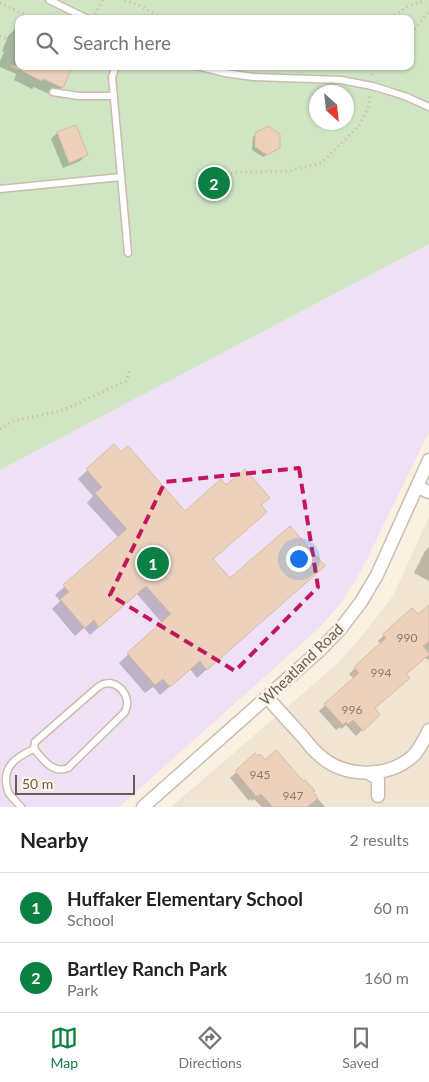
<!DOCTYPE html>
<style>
body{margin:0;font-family:Lato,sans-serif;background:#f6f6f6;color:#222}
.compass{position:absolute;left:309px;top:85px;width:45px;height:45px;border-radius:50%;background:#fff;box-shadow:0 1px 4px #0004;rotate:153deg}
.scale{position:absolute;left:15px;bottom:12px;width:120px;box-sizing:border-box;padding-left:5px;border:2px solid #6f5a4c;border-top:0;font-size:14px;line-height:18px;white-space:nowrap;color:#6f5a4c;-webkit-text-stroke:4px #fdf6e8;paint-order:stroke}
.you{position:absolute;left:298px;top:558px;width:18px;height:18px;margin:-12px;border:4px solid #fff;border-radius:50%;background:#1a73e8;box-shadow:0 0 0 8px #1a73e833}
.badge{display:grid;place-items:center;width:32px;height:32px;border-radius:50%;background:#0b8043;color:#fff;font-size:16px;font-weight:700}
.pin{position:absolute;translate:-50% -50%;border:2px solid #fff;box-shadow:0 1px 5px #0006}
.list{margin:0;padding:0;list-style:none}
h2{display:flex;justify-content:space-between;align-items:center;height:65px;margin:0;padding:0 20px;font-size:21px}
h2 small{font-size:16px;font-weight:400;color:#767676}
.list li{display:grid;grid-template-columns:32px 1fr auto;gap:15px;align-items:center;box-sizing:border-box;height:70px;padding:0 20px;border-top:1px solid #e0e0e0}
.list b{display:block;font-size:19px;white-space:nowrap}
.list p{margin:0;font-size:16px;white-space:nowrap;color:#767676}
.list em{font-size:16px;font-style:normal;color:#767676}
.icon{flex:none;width:28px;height:28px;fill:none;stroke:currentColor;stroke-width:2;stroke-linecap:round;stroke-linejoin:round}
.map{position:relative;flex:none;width:429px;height:807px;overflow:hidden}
.search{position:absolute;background:#fff;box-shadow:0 1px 4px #0004;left:15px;right:15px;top:15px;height:55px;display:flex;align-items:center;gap:12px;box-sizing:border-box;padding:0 18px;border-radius:10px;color:#767676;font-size:19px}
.sheet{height:205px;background:#fff}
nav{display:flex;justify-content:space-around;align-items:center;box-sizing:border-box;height:70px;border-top:1px solid #e0e0e0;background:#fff;font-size:14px;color:#767676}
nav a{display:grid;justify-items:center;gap:2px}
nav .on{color:#0b8043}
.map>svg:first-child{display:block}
</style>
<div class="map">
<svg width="429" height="807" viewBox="0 0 429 807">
<rect width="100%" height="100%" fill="#f9f2e3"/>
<path fill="#f0e4d2" d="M429,517V807H171L337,664L366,631L393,596Z"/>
<path fill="#eee0f5" d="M429,244V432L368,557L356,580L340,604L319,628L119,807H0V470Z"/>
<path fill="#cfe5c3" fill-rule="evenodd" d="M0,0H429V244L0,470ZM19,19H410V66H19ZM316,92H346V122H316Z"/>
<path fill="#0003" d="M17,27L19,28V66L62,87L53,96L34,87L32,89L14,80L16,74L0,67V61L4,52L2,51L8,36Z
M75,126L86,155L80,161L63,168L51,139L57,133Z
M256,134L275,150L263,157L252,150L253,137Z
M114,446L185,512L226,487L260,506L212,560L230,580L324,566L197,678L190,669L160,695L153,687L145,693L119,663L162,623L137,594L90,635L84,628L75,636L52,609L60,601L55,595L119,538L87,503L93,496L78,479Z
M429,547V581L414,573L425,551Z
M429,610V660L425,658L405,675L373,709L372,720L356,736L346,725L341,729L340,727L336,730L319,711L354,679L349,674L381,644L378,641L384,635Z
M255,755L312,792L325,807H262L254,799L252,801L250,799L249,801L230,778Z"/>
<path fill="#ecd2bd" stroke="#ddb99f" d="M11,66H73L63,88L43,79L42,81Z
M76,125L88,155L69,163L57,132Z
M268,126L280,134V148L267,155L255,147V133Z
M114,444L121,452L128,446L185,511L221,479L226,485L245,469L257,483L270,498L261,505L267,512L213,559L230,578L290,526L325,566L207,670L200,661L170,687L163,679L155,685L127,653L171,614L146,586L99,627L94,620L85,628L60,599L69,592L63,585L127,529L95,493L102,487L86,469Z
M429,605V641L423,646L429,653V655L406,674L410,678L375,708L380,715L363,731L353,720L348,724L346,722L343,725L324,704L359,673L354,667L386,638L383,634L412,608L418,614Z
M276,750L303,781L305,780L315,791L313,792L318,798L307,807H273L261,794L258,796L257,795L256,796L235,771L255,753L258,756L260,754L265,760Z"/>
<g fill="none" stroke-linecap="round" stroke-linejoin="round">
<defs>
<path id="lane" d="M49,0L88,19
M116,66L112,77L128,253
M197,66L225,73L253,77L341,80L372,86L389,91L407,97L429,107
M53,92L78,96H114
M0,189L121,177
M110,683C123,686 131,699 125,712L68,768C52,774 44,760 34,749L35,742L98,687L103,684Z
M21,807C17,802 11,797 8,792C0,767 16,757 34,749"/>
<path id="street" d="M417,487L429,492
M267,697C279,711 291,724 303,737C308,743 312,749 318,754C343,778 387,779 413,756C420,749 425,738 429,730
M369,773L378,779V796
M143,807L320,650L341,628L361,602L377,575L429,460"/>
</defs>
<use href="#lane" stroke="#ccbcae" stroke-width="9"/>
<use href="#street" stroke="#ccbcae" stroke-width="15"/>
<path stroke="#d0b5a1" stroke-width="3" stroke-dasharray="1 4" stroke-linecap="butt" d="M125,0L143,7L163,19
M0,3L34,19
M95,14L103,0
M385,19L397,14L406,7L426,0
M410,31L416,28L429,11
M0,36L7,39
M372,75L374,66
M201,177L244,172L289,171L321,163L359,126L368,108L370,96
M0,429L13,421L61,411L126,381L131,368"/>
<use href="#lane" stroke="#fff" stroke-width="6"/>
<use href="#street" stroke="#fff" stroke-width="12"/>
</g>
<path fill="none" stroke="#c2185b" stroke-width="4" stroke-dasharray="10 6" stroke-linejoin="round" d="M299,468L318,587L235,671L110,595L165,482Z"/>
<g text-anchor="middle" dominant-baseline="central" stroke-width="5" stroke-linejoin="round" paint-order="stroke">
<g font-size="12" fill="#8e7868">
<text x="407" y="637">990</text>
<text x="381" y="672">994</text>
<text x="352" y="709">996</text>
<text x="260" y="774">945</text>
<text x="293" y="795">947</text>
</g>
<g font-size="15" fill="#6f5a4c" stroke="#fdf6e8">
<text transform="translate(301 664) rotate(-44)">Wheatland Road</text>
</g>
</g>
</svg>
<svg class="compass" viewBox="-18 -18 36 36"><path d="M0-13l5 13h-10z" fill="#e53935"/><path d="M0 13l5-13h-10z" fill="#767676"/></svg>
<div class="scale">50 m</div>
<div class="you"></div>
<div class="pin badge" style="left:153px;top:563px">1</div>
<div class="pin badge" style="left:214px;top:183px">2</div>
<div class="search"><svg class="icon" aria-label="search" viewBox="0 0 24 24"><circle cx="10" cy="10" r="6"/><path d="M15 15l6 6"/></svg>Search here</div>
</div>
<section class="sheet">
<h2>Nearby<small>2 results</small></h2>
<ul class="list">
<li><span class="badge">1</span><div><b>Huffaker Elementary School</b><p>School</p></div><em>60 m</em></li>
<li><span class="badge">2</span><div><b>Bartley Ranch Park</b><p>Park</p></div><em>160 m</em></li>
</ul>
</section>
<nav>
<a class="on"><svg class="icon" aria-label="map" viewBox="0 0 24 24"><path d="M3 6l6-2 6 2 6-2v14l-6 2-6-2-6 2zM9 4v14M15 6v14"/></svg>Map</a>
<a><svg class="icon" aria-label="directions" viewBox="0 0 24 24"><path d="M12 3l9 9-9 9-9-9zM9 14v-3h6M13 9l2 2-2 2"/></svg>Directions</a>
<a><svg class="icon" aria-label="saved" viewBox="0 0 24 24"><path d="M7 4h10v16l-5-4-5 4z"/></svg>Saved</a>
</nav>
